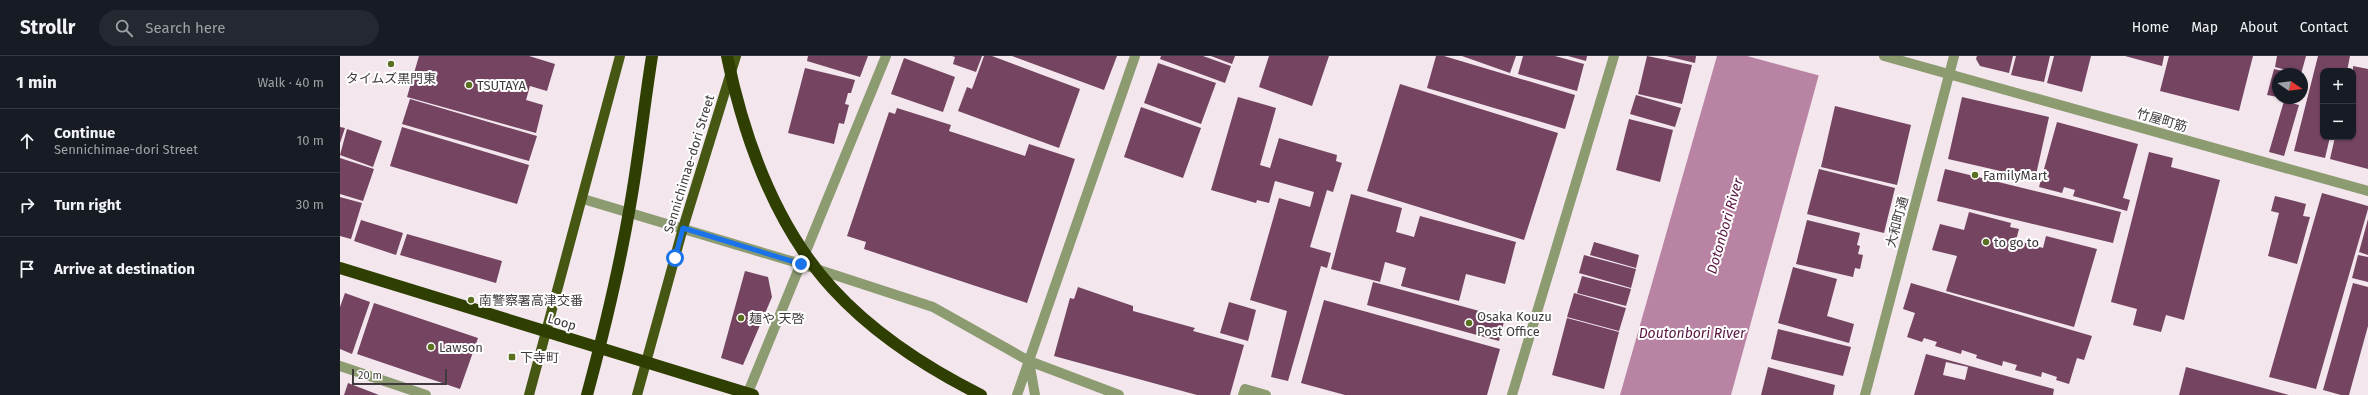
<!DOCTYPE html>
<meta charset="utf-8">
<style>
body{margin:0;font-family:"Fira Sans","Noto Sans JP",sans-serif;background:#242831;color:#f1f3f6}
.controls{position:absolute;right:12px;top:12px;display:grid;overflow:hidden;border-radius:8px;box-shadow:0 1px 3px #0004}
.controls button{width:36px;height:36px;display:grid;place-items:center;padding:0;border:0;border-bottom:1px solid #363941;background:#171b24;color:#f1f3f6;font:20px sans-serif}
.compass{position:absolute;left:1932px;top:12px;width:36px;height:36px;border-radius:50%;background:#171b24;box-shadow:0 1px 3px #0004;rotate:103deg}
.scale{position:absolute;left:12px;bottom:10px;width:95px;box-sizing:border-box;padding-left:4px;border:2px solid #403b3e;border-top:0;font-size:11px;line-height:14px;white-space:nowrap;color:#403b3e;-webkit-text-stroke:3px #fff;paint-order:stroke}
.stop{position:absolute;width:12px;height:12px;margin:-9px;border:3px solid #1a73e8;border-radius:50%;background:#fff}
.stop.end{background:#1a73e8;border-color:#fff;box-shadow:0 1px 4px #0008}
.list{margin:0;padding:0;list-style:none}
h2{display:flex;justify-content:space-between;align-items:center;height:52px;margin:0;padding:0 16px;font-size:17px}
h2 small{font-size:13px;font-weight:400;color:#9ea1a6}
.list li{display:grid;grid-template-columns:26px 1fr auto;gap:12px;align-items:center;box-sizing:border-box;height:64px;padding:0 16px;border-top:1px solid #363941}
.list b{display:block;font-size:15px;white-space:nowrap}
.list p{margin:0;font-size:13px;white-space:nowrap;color:#9ea1a6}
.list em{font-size:13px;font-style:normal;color:#9ea1a6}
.icon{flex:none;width:22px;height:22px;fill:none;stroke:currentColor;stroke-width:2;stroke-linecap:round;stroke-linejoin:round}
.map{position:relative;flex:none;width:2028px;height:339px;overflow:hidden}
header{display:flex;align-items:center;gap:24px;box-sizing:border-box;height:56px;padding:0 20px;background:#171b24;border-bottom:1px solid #363941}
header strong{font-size:19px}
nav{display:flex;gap:22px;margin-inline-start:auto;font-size:14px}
.search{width:280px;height:36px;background:#242831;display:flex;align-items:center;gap:10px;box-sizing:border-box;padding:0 14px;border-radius:22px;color:#9ea1a6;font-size:15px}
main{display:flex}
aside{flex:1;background:#171b24}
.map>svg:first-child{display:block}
</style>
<header>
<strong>Strollr</strong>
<div class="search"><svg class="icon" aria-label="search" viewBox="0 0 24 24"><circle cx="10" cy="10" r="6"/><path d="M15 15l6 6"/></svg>Search here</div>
<nav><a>Home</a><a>Map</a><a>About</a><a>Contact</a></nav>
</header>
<main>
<aside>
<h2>1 min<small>Walk · 40 m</small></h2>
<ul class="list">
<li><svg class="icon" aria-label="ahead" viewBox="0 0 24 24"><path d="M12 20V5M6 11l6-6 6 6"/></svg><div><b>Continue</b><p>Sennichimae-dori Street</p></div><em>10 m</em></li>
<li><svg class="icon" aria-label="right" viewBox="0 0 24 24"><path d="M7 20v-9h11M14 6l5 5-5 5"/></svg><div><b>Turn right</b></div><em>30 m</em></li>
<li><svg class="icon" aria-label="arrive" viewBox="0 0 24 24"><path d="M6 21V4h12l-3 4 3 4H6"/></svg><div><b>Arrive at destination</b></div></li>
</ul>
</aside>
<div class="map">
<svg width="2028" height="339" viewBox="0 0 2028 339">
<rect width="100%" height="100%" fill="#f3e6ed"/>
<path fill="#b984a3" d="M1377,0H1484L1391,339H1280Z"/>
<path fill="#f3e6ed" d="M1407,0H1486L1481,20Z"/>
<path fill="#744461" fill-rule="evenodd" d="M79,0H189L215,8L207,35L190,30L186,44L203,49L196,77L67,41Z
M468,0H528L520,21L467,5Z
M612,0H642L636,16L613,8L615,1Z
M644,0H652L740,33L719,92L618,55L627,31L632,33Z
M672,0H777L764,34Z
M821,0H863L891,10L885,27L820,3Z
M871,0H895L892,8Z
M929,0H989L972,50L919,31Z
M1096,0H1104L1235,39L1225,73L1087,32Z
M1122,0H1176L1170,17Z
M1183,0H1215L1244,8L1237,35L1178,18Z
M1228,0H1247L1246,5Z
M1307,0L1352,9L1342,48L1298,38Z
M1326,0H1356L1355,7Z
M1637,0H1673L1669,17L1640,10L1636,3Z
M1676,0H1710L1704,26L1671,19Z
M1714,0H1751L1742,36L1707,27Z
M1785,0H1824L1822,10Z
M1829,0H1913L1899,55L1820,35Z
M1937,0H1966L1961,18L1935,11Z
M1978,0H2010L2007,15H1983V81H1990L1985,102L1954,95Z
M564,2L615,21L603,56L551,38Z
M818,7L876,27L861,68L804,47Z
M2013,10L2028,13V113L1990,103L1995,81H2013Z
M465,12L515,24L511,37H508L505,48L509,49L504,68L499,67L494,88L448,77Z
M1934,13L1951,17L1938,18V41L1927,39Z
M1060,28L1218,77L1184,184L1027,135Z
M1296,39L1341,52L1335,71L1290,58Z
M898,41L936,52L920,109L930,112L939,82L997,99L996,105L1002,107L993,136L987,134L970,191L991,197L987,212L981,210L948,325L931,321L947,255L910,244L939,142L970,151L974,136L935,125L929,147L917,144L916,147L871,134Z
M1622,41L1709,61L1695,123L1608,103Z
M70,43L197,80L189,105L62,68Z
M1944,45L1959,49L1944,100L1929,96Z
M1495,50L1571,69L1557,129L1481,111Z
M801,51L861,72L843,122L784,101Z
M557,52L611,69L609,75L685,100L689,88L735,103L687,247L524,193L526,186L507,180L549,56L555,58Z
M1289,63L1333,74L1320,126L1276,114Z
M1717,66L1798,88L1783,142L1790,144L1787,155L1733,140L1735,134L1724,131L1722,137L1699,131Z
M0,71L5,72L0,87Z
M62,71L189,109L177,148L50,110Z
M7,73L42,85L33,111L0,99Z
M1809,96L1833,102L1831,111L1880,124L1844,264L1826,259L1821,276L1793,269L1797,253L1771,246Z
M0,102L34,113L23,145L0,138Z
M1479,113L1555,132L1544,177L1467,158Z
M1605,113L1781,156L1773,187L1597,145Z
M1982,137L2028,150V153L1976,333L1929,321Z
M1011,138L1062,152L1056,176L1074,181L1080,160L1176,186L1165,228L1126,218L1119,245L1061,230L1066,212L1045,206L1040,226L991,213Z
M1935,140L1966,148L1963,160L1970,161L1957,208L1928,200L1939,157L1931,155Z
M0,141L22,147L11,183L0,180Z
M1629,156L1671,167L1670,171L1679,173L1676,184L1703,192L1706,180L1757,193L1734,271L1606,235L1617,200L1592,194L1600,168L1624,174Z
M2028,163V199L2019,196Z
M21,164L63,177L56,199L14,185Z
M1467,164L1520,177L1517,189L1520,190L1518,198L1523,199L1520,213L1515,212L1513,221L1456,208Z
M67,178L162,205L156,227L60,199Z
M1254,186L1299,199L1296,212L1250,199Z
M1244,199L1296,213L1291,232L1239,217Z
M2018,199L2028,201V226L2012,222Z
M1453,211L1497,223L1487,260L1514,268L1509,287L1438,267Z
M405,215L428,221L432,241L403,309L381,302Z
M1242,220L1291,233L1286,250L1237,237Z
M1033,226L1165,262L1159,285L1027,249Z
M1571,227L1752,280L1744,304L1737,302L1729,328L1716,324L1717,321L1702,316L1701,321L1675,314L1677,309L1663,305L1662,310L1636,302L1637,299L1622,294L1621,298L1595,290L1597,286L1584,282L1582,286L1567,281L1575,257L1563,253Z
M2013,227L2028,231V270L2009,339H2001L1983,334Z
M738,231L793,250V255L855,272L853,275L904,289L890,339H857L714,300L730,242L734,243Z
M5,237L30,246L12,298L0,293V251Z
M1234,237L1286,252L1279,275L1227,261Z
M984,244L1160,293L1147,339H1005L961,327Z
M889,246L916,254L908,285L880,277Z
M34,247L138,282L120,333L17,298Z
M1227,262L1279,276L1264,333L1212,319Z
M1438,273L1511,291L1503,320L1431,303Z
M1586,298L1714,333L1713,339H1574ZM1606,306L1628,311L1625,324L1603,319Z
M1428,311L1495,329L1493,339H1421Z
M1846,311L1949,339H1839Z
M8,327L39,339H4Z"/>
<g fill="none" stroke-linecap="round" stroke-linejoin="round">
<path stroke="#8d9b71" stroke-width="10" d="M1544,0L2028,135
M243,143L461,208L593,251L689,305L779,339
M689,305L695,339
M0,310L86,339
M407,339L546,0
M677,339L795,0
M903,339L905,333L926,339
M1172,339L1274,0
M1525,339L1614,0"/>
<path stroke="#455713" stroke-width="10" d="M189,339L280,0
M297,339L343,172L396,0"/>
<path stroke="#2f3e01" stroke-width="12" d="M387,0C404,82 435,169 492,232C533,277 587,312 641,339
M0,212L413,339
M247,339C264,276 279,214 290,150C299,100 304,50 312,0"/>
</g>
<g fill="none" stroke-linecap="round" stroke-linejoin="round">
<path stroke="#1a73e8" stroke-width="5" d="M335,202L343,172L461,208"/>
</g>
<g fill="#5b7121" stroke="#fff" stroke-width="1.5">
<circle cx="51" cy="8" r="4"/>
<circle cx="129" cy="29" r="4"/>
<circle cx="1635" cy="119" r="4"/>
<circle cx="1646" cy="186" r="4"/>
<circle cx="131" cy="244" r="4"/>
<circle cx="401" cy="262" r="4"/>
<circle cx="1129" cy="267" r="4"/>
<circle cx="91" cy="291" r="4"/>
<rect x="168" y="297" width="8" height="8" rx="2"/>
</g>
<g text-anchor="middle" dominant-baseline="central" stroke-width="4" stroke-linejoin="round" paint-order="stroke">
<g font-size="13" fill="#403b3e" stroke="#fff" text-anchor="start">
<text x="51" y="22" text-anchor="middle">タイムズ黒門東</text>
<text x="137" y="29">TSUTAYA</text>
<text x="1643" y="119">FamilyMart</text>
<text x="1654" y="186">to go to</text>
<text x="139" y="244">南警察署高津交番</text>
<text x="1137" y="260">Osaka Kouzu<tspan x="1137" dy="15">Post Office</tspan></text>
<text x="409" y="262">麺や 天啓</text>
<text x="99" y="291">Lawson</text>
<text x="180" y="301">下寺町</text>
</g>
<g font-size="13" fill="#403b3e" stroke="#fff">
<text transform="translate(1822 64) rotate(16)">竹屋町筋</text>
<text transform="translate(349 108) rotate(-73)">Sennichimae-dori Street</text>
<text transform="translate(1557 166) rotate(-75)">大和町通</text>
<text transform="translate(222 266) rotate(17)">Loop</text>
</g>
<g font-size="14" font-style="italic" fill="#591844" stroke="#fff">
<text transform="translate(1385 170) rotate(-74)">Dotonbori River</text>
<text x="1352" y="277">Doutonbori River</text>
</g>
</g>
</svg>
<div class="controls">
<button>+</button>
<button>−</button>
</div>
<svg class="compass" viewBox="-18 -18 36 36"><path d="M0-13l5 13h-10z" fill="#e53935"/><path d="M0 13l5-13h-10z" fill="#9ea1a6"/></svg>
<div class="scale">20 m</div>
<div class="stop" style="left:335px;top:202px"></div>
<div class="stop end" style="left:461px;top:208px"></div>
</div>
</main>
